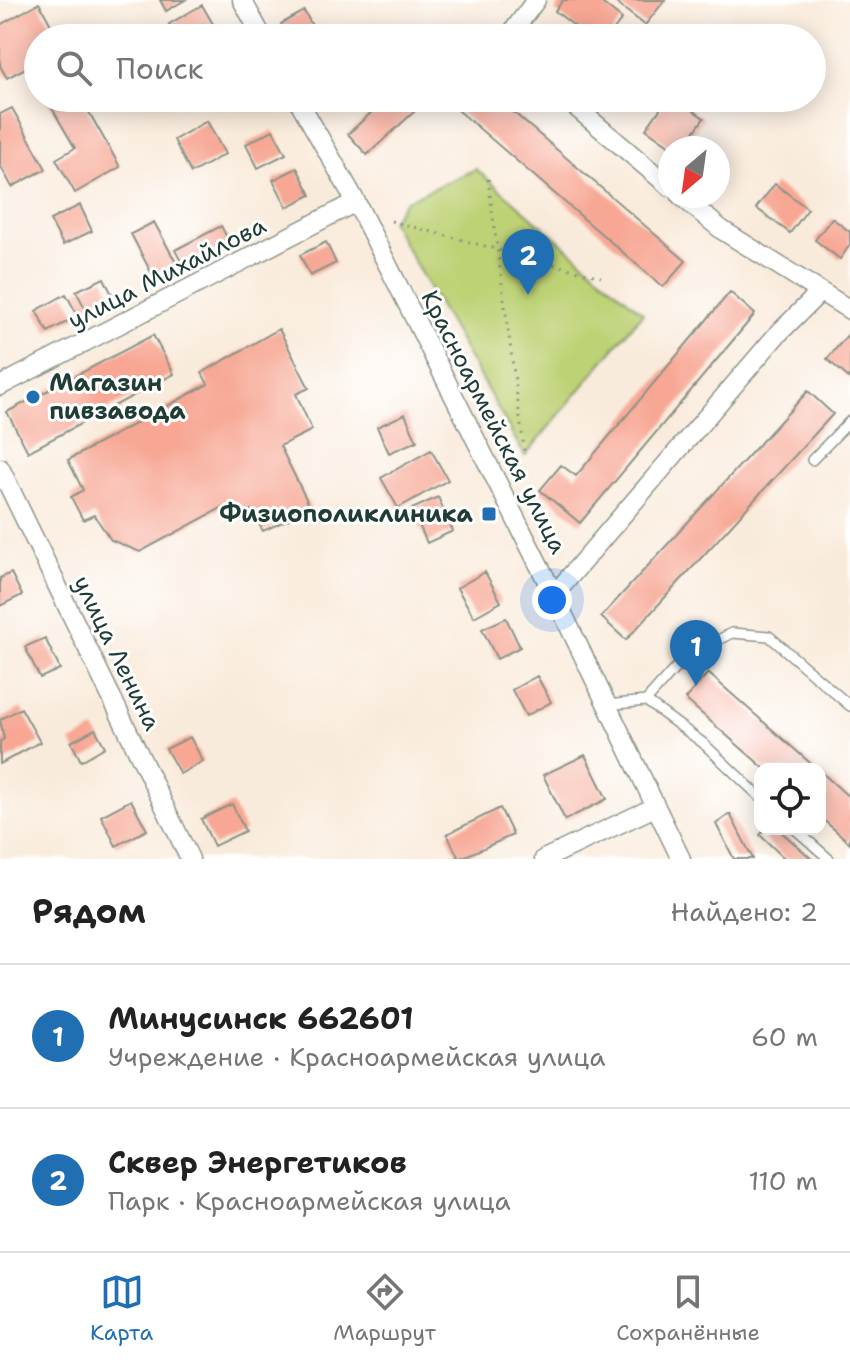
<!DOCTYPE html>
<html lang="ru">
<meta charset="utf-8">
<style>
body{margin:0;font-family:"Shantell Sans",sans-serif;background:#f6f6f6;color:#222}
.controls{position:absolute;right:24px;bottom:24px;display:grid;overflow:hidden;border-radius:16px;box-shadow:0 4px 20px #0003}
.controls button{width:72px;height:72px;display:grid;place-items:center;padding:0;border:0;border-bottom:2px solid #e0e0e0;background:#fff;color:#222;font:40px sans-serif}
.compass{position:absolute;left:658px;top:136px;width:72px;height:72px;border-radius:50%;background:#fff;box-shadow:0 4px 20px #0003;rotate:209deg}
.you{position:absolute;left:552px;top:600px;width:28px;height:28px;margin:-20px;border:6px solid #fff;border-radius:50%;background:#1a73e8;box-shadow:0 0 0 12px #1a73e833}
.badge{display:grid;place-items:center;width:52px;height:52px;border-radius:50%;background:#1f6fb2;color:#fff;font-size:26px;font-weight:700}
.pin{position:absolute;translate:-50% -66px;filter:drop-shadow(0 2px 4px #0008)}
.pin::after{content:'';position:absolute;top:42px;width:28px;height:24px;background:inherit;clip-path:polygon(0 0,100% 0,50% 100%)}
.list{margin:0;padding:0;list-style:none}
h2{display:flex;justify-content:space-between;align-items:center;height:104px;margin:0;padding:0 32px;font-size:34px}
h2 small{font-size:26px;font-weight:400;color:#767676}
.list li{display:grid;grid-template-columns:52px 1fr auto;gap:24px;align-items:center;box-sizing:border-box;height:144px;padding:0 32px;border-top:2px solid #e0e0e0}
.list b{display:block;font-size:30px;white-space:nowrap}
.list p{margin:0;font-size:26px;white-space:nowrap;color:#767676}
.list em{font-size:26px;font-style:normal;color:#767676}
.icon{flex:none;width:44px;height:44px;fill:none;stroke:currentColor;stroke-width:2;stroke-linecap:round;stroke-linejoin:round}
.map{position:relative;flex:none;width:850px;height:859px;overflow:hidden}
.search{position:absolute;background:#fff;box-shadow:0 4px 20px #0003;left:24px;right:24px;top:24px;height:88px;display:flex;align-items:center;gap:20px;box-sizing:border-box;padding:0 28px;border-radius:44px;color:#767676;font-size:30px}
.sheet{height:392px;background:#fff}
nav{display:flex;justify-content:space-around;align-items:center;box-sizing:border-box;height:112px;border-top:2px solid #e0e0e0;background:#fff;font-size:22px;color:#767676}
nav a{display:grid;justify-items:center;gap:4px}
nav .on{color:#1f6fb2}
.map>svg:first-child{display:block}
</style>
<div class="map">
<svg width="850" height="859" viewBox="0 0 850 859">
<rect width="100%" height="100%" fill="#fff"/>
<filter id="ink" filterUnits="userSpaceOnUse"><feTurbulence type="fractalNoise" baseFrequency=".0125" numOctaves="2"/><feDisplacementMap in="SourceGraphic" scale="16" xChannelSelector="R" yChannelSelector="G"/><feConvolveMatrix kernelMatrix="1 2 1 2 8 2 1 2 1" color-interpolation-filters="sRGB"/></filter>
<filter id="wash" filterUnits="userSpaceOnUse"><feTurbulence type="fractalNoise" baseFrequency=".006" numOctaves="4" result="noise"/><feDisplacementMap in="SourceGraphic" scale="32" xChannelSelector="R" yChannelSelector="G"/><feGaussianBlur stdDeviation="1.8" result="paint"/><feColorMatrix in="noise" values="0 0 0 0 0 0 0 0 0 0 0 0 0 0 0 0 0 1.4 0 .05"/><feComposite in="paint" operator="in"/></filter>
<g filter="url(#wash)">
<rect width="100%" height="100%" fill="#f9ebdb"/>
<path fill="#bdd175" stroke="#6e8754" stroke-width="2" d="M476,169L643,313L525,456L391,221L405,201Z"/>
<g id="blocks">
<path fill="#f7a794" d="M160,0H185L166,11Z
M563,0H598L622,19L608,38H590L555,11Z
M619,0H665L645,25L616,3Z
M39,3L58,38H38V83L29,66L7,78L0,66V25Z
M202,5L221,38H177L169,24Z
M304,11L314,29L289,38L281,24Z
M46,98H81L120,167L75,193L56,159L75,148Z
M387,98H403L415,111L367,155L348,134Z
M444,98H497L686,261L663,287Z
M668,98H675L704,118L683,148H673L646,129Z
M12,108L46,169L12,187L0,165V114Z
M207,121L225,154L191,173L174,140Z
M273,130L286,154L258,168L246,144Z
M297,168L311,195L287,207L273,180Z
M775,184L808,209L790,233L756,208Z
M80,205L92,231L63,245L50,220Z
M832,218L850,232V245L840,259L815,240Z
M154,222L179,268L155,280L131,234Z
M221,226L230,243L184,267L175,250Z
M326,242L336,263L310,276L300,255Z
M104,278L115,301L88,314L76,291Z
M730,292L755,314L580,523L540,490L561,465L576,476Z
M66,294L78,316L48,332L36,311Z
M279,329L309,388L296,394L312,430L280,446L311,509L263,531L251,510L230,521L223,507L140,552L111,540L94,515L83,520L71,497L83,490L68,460L208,384L202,373Z
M850,332V379L827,359Z
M153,335L174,374L28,452L7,412Z
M808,391L833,414L626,640L601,617Z
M405,414L417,441L389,453L377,427Z
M431,450L448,480L398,508L381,478Z
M438,497L453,531L427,543L412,509Z
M485,572L501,602L474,617L457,588Z
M11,573L22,595L0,606V578Z
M506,618L520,647L497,659L482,629Z
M45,638L60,669L40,678L25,647Z
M708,673L817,769H765L685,699Z
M537,676L551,702L526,716L512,690Z
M21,708L40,742L0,764V741L4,739L0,720Z
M95,729L105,747L81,761L71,742Z
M190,737L203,761L180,774L166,749Z
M585,755L607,799L565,820L543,775Z
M820,771L850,798V843L820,817Z
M131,800L147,830L116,846L101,816Z
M232,804L245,831L214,846L201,819Z
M500,808L513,835L459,859L447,834Z
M730,814L753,859H734L716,824Z
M765,829H778L812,859H785L760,835Z"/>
</g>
</g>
<g filter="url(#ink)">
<use href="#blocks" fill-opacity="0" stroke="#8c9488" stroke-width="2"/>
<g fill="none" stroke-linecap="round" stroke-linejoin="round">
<defs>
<path id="service" d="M812,460L850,421
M646,701L686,656L732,633L769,636L850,706
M607,705L646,701L703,743L760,797
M795,829L829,859"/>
<path id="minor" d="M242,0L263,38
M508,38L536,0
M297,98L356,202L554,595L681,859
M565,98L670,187
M681,196L722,230L850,310
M0,386L356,202
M0,468L190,859
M554,595L775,337L820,292
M544,859L655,807"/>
</defs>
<use href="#service" stroke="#8c9488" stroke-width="12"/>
<use href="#minor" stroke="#8c9488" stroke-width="21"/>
<path stroke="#8c9488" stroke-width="3" stroke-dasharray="2 6" stroke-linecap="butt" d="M488,179L525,456
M391,221L601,277"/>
<use href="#service" stroke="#fff" stroke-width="9"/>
<use href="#minor" stroke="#fff" stroke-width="18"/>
</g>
</g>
<g fill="#1f6fb2" stroke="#fff" stroke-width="3">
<circle cx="33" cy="397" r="8"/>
<rect x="481" y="506" width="16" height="16" rx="4"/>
</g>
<g text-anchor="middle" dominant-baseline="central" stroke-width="6" stroke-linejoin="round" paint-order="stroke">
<g font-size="24" fill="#1f3d34" stroke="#fff">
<text transform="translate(167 273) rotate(-27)">улица Михайлова</text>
<text transform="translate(494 422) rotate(63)">Красноармейская улица</text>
<text transform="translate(117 653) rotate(64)">улица Ленина</text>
</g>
<g font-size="24" font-weight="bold" fill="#1f3d34" stroke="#fff" text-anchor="start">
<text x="49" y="383">Магазин<tspan x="49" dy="28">пивзавода</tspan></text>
<text x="473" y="514" text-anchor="end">Физиополиклиника</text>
</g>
</g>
</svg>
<div class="controls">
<button><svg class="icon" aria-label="locate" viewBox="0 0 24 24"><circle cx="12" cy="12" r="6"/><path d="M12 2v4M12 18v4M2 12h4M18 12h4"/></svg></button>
</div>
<svg class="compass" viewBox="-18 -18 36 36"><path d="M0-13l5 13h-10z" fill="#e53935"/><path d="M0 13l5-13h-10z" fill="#767676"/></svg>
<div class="you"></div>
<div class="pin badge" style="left:696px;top:686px">1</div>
<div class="pin badge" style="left:528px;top:295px">2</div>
<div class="search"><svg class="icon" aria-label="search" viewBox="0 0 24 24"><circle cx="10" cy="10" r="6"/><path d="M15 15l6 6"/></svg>Поиск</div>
</div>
<section class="sheet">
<h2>Рядом<small>Найдено: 2</small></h2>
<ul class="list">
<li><span class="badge">1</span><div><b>Минусинск 662601</b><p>Учреждение · Красноармейская улица</p></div><em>60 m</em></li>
<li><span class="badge">2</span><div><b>Сквер Энергетиков</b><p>Парк · Красноармейская улица</p></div><em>110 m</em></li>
</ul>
</section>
<nav>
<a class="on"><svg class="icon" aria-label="map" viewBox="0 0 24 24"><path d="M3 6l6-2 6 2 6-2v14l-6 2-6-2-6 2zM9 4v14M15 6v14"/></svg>Карта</a>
<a><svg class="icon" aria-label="directions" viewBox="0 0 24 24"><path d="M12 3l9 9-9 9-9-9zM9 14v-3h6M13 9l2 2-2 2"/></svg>Маршрут</a>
<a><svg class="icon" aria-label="saved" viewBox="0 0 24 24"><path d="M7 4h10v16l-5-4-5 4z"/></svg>Сохранённые</a>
</nav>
